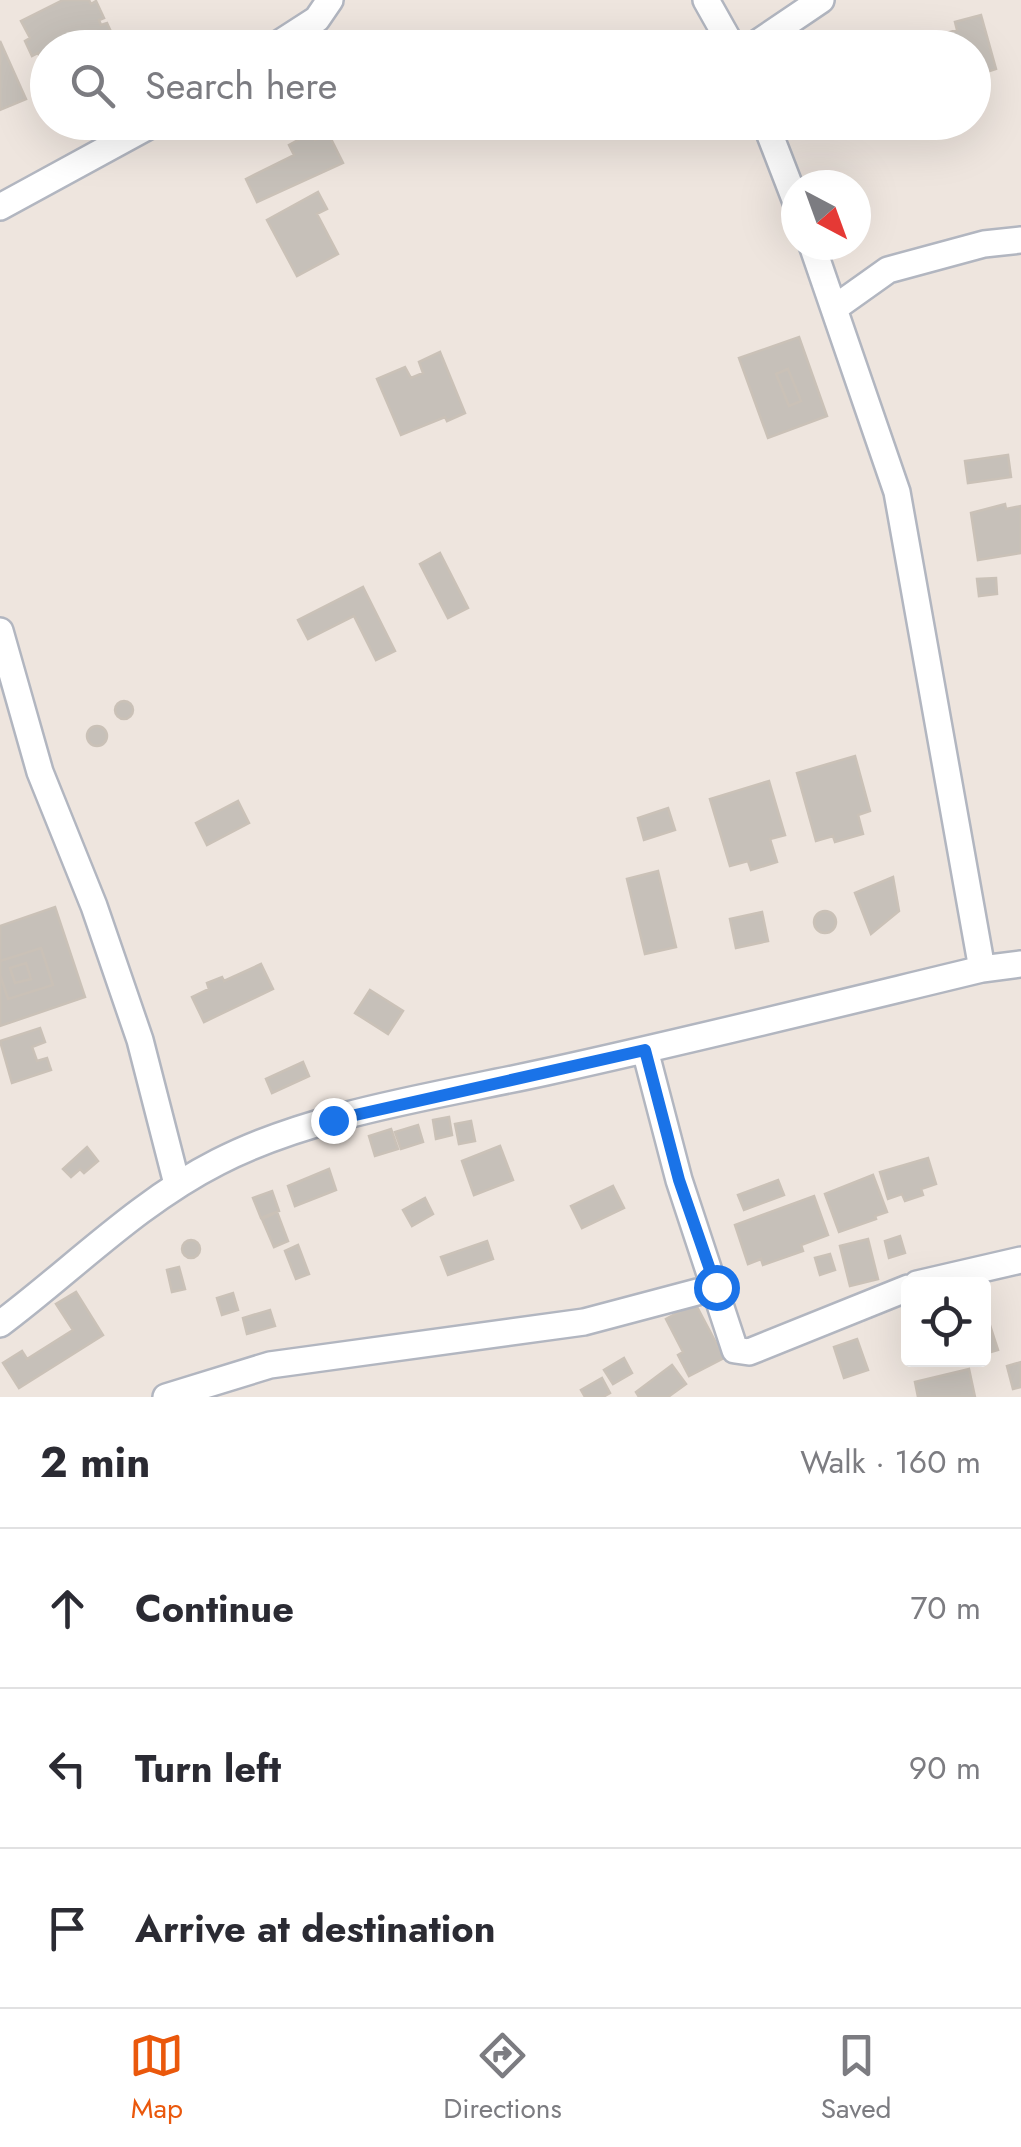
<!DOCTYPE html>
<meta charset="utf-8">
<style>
body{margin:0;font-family:Jost,sans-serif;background:#f7f7f7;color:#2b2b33}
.controls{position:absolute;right:30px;bottom:30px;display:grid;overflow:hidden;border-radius:10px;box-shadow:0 10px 40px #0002}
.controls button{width:90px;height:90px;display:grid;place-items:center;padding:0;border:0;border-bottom:2px solid #e1e1e2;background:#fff;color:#2b2b33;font:50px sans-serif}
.compass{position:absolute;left:781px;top:170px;width:90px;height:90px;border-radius:50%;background:#fff;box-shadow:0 10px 40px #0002;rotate:139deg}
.stop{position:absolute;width:30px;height:30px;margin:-22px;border:8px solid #1a73e8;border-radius:50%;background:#fff}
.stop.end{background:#1a73e8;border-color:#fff;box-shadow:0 2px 10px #0008}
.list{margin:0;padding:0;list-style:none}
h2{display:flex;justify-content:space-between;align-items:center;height:130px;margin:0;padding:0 40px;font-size:42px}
h2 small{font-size:32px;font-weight:400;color:#7c7c81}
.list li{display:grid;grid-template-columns:65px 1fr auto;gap:30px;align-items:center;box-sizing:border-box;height:160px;padding:0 40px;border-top:2px solid #e1e1e2}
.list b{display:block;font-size:38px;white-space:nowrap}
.list em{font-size:32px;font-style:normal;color:#7c7c81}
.icon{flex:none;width:55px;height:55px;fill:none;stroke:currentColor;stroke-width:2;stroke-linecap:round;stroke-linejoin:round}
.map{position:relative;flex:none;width:1021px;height:1397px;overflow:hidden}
.search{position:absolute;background:#fff;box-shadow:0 10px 40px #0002;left:30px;right:30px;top:30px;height:110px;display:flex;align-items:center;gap:25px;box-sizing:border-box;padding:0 35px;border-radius:55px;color:#7c7c81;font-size:38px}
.sheet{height:610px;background:#fff}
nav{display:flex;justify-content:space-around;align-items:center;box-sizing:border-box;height:140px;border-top:2px solid #e1e1e2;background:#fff;font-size:28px;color:#7c7c81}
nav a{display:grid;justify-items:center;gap:5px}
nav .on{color:#ea580c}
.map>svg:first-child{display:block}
</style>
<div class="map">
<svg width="1021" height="1397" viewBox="0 0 1021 1397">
<rect width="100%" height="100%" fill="#eee5de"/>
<path fill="#c6c0b9" stroke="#cac1b7" stroke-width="2.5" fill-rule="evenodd" d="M63,0H89L91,4L96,1L104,18L99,20L101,25L107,23L113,36L108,38L111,43L103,48H48V72L38,53L32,56L25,41L30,38L21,21Z
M981,15L996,69L974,76V48H939L936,36L957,30L955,22Z
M0,41L26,99L0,110Z
M311,133L315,140L328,133L343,163L257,202L246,179L294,155L289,145Z
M318,192L327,209L317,214L338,254L297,276L267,220Z
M799,337L827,416L768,438L739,358ZM788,369L801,401L789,406L776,374Z
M440,352L465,413L447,421L445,417L401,435L377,379L405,367L411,378L423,373L419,362Z
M788,369L801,401L789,406L776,374Z
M1008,455L1011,477L968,483L965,461Z
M1005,504L1006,509L1021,506V553L978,560L971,513Z
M440,553L468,608L448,618L420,564Z
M996,578L997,594L979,596L977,579Z
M363,587L395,651L376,660L354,616L308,639L298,620Z
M115 710a9 9 0 1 1 18 0a9 9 0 1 1-18 0Z
M87 736a10 10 0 1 1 20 0a10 10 0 1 1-20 0Z
M855,756L870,811L858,815L863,834L835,842L833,836L816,841L797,773Z
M769,781L785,835L770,839L777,862L751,870L748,861L730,866L710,799Z
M238,801L249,823L207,845L196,823Z
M668,808L675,830L644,840L638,818Z
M658,871L676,947L645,954L627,879Z
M893,877L899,911L871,934L855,893Z
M55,907L85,997L0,1026V975L8,999L53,985L41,948L0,961V926Z
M814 922a11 11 0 1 1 22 0a11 11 0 1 1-22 0Z
M762,912L768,941L736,948L730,919Z
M41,948L53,985L8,999L0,975V961ZM26,963L31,979L15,983L10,968Z
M26,963L31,979L15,983L10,968Z
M261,964L273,989L204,1022L192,997L209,989L207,983L222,977L224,981Z
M370,990L403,1011L388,1034L355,1013Z
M40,1028L45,1042L32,1047L37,1061L47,1058L51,1070L12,1083L0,1041Z
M303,1062L309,1076L272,1093L266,1079Z
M449,1117L452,1135L436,1139L433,1120Z
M471,1121L475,1141L459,1144L455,1124Z
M418,1125L423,1142L401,1149L395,1132Z
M391,1129L398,1149L375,1156L369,1136Z
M500,1146L513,1180L474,1195L462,1161Z
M87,1147L98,1161L84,1173L80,1169L71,1177L63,1169Z
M928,1158L936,1184L921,1189L923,1195L905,1201L902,1194L888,1199L880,1172Z
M329,1169L336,1190L295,1206L288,1186Z
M873,1175L887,1212L875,1216L876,1219L839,1232L825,1194Z
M778,1180L784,1195L744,1210L738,1195Z
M613,1186L624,1208L582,1228L571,1206Z
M272,1191L279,1211L261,1218L253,1198Z
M814,1196L828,1235L801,1245L803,1251L763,1265L761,1259L748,1264L735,1225Z
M425,1198L433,1214L412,1226L403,1210Z
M277,1212L288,1241L274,1247L262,1219Z
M900,1236L905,1253L889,1258L885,1241Z
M868,1239L878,1279L850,1286L840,1246Z
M182 1249a9 9 0 1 1 18 0a9 9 0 1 1-18 0Z
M487,1241L493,1259L448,1275L441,1257Z
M298,1245L309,1274L296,1279L285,1251Z
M830,1254L835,1270L820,1275L815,1258Z
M179,1267L185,1289L172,1292L167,1270Z
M76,1292L103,1335L19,1388L3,1363L22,1351L27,1359L73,1330L56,1304Z
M233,1293L238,1310L222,1315L217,1298Z
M695,1303L724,1358L689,1376L678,1355L683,1352L666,1319Z
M984,1307L998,1350L984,1354Z
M270,1310L275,1326L247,1334L243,1318Z
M857,1339L868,1370L844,1378L834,1347Z
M624,1358L632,1373L613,1384L604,1370Z
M1021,1362V1387L1013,1389L1007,1366Z
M672,1365L686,1384L668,1397H639L636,1392Z
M969,1369L975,1397H918L915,1382Z
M602,1378L610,1393L603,1397H585L581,1390Z"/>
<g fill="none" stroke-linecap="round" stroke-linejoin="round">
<defs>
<path id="street" d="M706,0L733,48
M272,48L317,19L330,0
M750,48L821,0
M765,122L796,202
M0,207L156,122
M812,245L897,492L982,969
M836,307L888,270L984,244L1021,240
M0,631L40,772L94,906L140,1040L177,1184
M645,1050L679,1180L735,1350L749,1352L908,1288
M917,1284L1021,1260
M0,1324C71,1271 137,1203 218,1162C313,1113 442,1095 546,1072C692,1040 837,1004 982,969L1021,964
M166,1397L270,1365L584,1322L716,1287"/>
</defs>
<use href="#street" stroke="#b2b6c0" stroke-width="30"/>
<use href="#street" stroke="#fff" stroke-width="25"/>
</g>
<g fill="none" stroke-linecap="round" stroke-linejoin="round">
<path stroke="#1a73e8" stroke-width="12" d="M333,1120L645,1050L679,1180L716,1287"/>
</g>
</svg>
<div class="controls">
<button><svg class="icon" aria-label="locate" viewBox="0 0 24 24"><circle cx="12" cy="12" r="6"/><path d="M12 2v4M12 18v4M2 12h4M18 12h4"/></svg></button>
</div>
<svg class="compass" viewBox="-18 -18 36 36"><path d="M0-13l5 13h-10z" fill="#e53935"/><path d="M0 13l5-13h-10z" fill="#7c7c81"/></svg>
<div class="stop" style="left:716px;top:1287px"></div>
<div class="stop end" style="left:333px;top:1120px"></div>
<div class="search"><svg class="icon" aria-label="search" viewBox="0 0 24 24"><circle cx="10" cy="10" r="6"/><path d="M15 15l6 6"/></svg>Search here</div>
</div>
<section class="sheet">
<h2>2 min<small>Walk · 160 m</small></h2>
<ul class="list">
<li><svg class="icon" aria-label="ahead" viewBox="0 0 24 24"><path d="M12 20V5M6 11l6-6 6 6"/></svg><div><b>Continue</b></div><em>70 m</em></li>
<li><svg class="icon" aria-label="left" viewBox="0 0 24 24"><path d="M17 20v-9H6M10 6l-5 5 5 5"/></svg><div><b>Turn left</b></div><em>90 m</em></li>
<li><svg class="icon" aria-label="arrive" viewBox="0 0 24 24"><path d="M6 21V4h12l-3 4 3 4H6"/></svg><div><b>Arrive at destination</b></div></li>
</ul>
</section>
<nav>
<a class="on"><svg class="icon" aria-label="map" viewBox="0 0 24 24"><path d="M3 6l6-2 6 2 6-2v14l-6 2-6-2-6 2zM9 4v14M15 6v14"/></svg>Map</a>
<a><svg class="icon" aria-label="directions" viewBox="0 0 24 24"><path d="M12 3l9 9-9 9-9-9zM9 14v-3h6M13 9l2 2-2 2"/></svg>Directions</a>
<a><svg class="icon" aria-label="saved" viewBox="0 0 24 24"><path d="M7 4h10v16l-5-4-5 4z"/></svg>Saved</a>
</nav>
